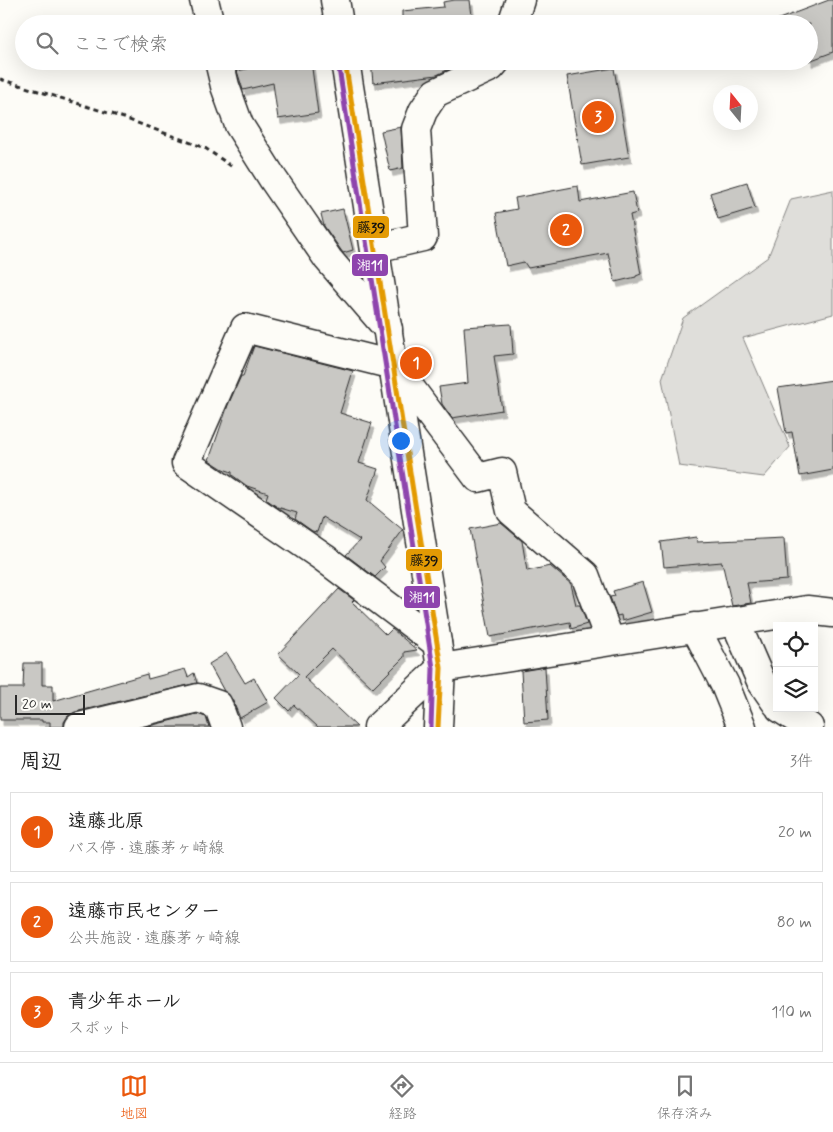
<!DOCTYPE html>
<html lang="ja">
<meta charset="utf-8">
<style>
body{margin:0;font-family:Mynerve,"Klee One",sans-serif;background:#f2f2f2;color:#222}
.controls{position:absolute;right:15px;bottom:15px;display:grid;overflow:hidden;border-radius:0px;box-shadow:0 5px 20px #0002}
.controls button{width:45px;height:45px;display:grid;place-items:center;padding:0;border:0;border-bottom:1px solid #e0e0e0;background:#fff;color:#222;font:25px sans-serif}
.compass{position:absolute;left:713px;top:85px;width:45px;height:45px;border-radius:50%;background:#fff;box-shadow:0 5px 20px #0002;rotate:342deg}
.scale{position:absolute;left:15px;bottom:12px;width:70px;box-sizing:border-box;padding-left:5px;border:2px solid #2b2b2b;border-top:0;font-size:14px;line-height:18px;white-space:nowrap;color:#2b2b2b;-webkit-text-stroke:4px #fdfcf7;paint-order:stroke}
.you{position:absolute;left:400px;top:440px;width:18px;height:18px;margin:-12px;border:4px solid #fff;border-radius:50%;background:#1a73e8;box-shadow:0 0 0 8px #1a73e833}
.badge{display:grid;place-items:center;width:32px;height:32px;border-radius:50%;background:#ea580c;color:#fff;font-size:16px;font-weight:700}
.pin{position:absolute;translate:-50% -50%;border:2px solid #fff;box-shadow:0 1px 5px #0006}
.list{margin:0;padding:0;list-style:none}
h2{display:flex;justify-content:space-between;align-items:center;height:65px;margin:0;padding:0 20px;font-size:21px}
h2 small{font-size:16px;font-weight:400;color:#767676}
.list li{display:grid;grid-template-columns:32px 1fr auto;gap:15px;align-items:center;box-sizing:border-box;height:80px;margin:0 10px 10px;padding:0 10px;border:1px solid #e0e0e0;border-radius:0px}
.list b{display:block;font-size:19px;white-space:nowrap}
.list p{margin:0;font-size:16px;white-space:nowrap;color:#767676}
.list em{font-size:16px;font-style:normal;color:#767676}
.icon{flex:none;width:28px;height:28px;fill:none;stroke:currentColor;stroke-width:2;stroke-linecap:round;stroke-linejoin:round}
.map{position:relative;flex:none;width:833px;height:727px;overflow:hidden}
.search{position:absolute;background:#fff;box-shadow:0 5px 20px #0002;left:15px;right:15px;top:15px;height:55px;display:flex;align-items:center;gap:12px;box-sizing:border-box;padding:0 18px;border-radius:28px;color:#767676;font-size:19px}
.sheet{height:335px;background:#fff}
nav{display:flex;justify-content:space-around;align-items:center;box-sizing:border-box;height:70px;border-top:1px solid #e0e0e0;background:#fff;font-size:14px;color:#767676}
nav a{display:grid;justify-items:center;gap:2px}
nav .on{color:#ea580c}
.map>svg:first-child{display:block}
</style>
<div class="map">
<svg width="833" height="727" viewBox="0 0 833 727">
<defs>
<filter id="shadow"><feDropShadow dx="3" dy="5.5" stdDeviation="0" flood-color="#0004"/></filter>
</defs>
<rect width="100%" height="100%" fill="#fdfcf7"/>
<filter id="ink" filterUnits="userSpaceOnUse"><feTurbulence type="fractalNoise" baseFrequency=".02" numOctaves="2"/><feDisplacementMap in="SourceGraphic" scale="10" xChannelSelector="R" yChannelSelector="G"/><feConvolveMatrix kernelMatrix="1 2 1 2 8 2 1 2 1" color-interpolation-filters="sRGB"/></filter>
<g filter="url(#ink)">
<path fill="#dfdeda" stroke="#858482" d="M833,190V314L743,338L790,447L764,477L679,466L662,379L683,318L768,257L791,199Z"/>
<path fill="#c9c8c4" stroke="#2b2b2b" filter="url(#shadow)" d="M455,0H470L473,24H402V11L444,7L443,2Z
M829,0H833V52L809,61V24H771V22Z
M270,61H311L318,113L278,119L273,83L243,90L237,71L270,64Z
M371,61H448L449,69L437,75L373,83Z
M614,68L629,157L582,165L567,76Z
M401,127L403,168L390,171L381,131Z
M747,182L755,208L718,219L710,193Z
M578,186L580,202L633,192L637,213L630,215L641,274L636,276V277L615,282L608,253L528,268L524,262L506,266L496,213L517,209L515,198Z
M343,209L353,250L343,253L324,226L321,214Z
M511,324L513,354L494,356L502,410L452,418L442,404L439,387L468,383L464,327Z
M254,346L353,371L340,413L372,423L359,463L378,469L367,500L403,530L380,561L385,567L375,577L346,555L360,540L322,517L317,532L312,531L295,519L297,513L277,507L266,499L268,493L247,486L232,475V472L223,469L209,460L228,405L241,376H243Z
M833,380V470L800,476L792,432L786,433L778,388Z
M501,523L522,541L527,571L550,566L571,584L576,605H580L587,624L571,629L570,622L490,637L470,529Z
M696,537L697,542L784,538L787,580L747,583L751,603L732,606L722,562L664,567L661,542Z
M643,582L652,612L622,621L621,615L617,616L610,597L615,596L613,591Z
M339,589L354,600L352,602L386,635L392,629L417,650L404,652V657L373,688L332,649L304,677L357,727H318L294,705L289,711L276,698L299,674L278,654Z
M227,653L245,683L254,678L268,702L240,718L232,699L224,691L209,664Z
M24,663H42V685H53V701L147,674L148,679L185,669L188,677L194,673L197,683L75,712L68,716L64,722V727H50V722H42V720H0V688H23Z
M545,667L548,720L524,722L521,671Z
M197,714L206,717L209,727H145Z"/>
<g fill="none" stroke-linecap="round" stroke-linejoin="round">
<defs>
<path id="minor" d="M204,0L210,24
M512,24L520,0
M219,61L225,86L239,125L273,179L328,259L388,329
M375,248L423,237L416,129L423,111L435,93L491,67L496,61
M735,621L761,681L777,704
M695,627L725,685L742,727
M437,643L324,558L186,463L245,328L393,365L478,478L502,472L511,511L585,575L610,641
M780,708L809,727
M79,727L198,698L218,705L226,727
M378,727L441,668L807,610L833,613"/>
<path id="major" d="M335,0L339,24
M345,61L441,668L438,727"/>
</defs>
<use href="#minor" stroke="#2b2b2b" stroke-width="31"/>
<use href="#major" stroke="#2b2b2b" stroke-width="31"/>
<path stroke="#2b2b2b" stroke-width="3" stroke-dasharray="5 4" stroke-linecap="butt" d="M0,79L121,117L205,148L234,168"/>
<use href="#minor" stroke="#fdfcf7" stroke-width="28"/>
<use href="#major" stroke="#fdfcf7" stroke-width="28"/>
<defs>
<path id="bus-1" d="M345,61L441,668L438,727"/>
<path id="bus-2" d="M338,62L433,668L431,727"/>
</defs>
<use href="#bus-1" stroke="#fdfcf7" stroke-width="9"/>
<use href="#bus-2" stroke="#fdfcf7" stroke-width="9"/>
<use href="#bus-1" stroke="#e39a04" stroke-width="5"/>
<use href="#bus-2" stroke="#8e44ad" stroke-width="5"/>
</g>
</g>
<g stroke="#fdfcf7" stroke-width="2">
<rect x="352" y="215" width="38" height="24" rx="5" fill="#e39a04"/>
<rect x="351" y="253" width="38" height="24" rx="5" fill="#8e44ad"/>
<rect x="405" y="548" width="38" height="24" rx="5" fill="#e39a04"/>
<rect x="403" y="585" width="38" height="24" rx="5" fill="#8e44ad"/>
</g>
<g font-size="14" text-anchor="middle" font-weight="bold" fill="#fff">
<text x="370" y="270">湘11</text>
<text x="422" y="602">湘11</text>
</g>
<g font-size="14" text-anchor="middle" font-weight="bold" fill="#111">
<text x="371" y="232">藤39</text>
<text x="424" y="565">藤39</text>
</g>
</svg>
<div class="controls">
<button><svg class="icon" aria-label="locate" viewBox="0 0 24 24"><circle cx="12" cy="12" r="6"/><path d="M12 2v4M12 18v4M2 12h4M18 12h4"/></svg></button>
<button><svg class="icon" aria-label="layers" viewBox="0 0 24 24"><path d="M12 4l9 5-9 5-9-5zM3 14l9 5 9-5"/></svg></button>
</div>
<svg class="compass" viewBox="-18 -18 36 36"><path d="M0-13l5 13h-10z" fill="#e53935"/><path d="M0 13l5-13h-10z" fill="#767676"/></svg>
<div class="scale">20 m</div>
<div class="you"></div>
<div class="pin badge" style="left:416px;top:363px">1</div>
<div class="pin badge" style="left:566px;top:230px">2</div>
<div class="pin badge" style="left:598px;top:117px">3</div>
<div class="search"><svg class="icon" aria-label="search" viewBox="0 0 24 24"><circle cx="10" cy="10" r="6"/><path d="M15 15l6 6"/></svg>ここで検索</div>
</div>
<section class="sheet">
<h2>周辺<small>3件</small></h2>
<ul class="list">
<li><span class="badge">1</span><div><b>遠藤北原</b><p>バス停 · 遠藤茅ヶ崎線</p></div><em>20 m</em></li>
<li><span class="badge">2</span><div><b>遠藤市民センター</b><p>公共施設 · 遠藤茅ヶ崎線</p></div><em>80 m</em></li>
<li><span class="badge">3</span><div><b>青少年ホール</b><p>スポット</p></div><em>110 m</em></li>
</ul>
</section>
<nav>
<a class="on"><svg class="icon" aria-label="map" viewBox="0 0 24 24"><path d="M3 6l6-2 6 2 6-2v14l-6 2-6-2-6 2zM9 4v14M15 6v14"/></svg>地図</a>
<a><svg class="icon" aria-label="directions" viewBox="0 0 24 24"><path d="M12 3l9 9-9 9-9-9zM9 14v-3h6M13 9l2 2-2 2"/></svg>経路</a>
<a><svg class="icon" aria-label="saved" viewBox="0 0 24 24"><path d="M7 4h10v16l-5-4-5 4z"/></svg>保存済み</a>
</nav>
